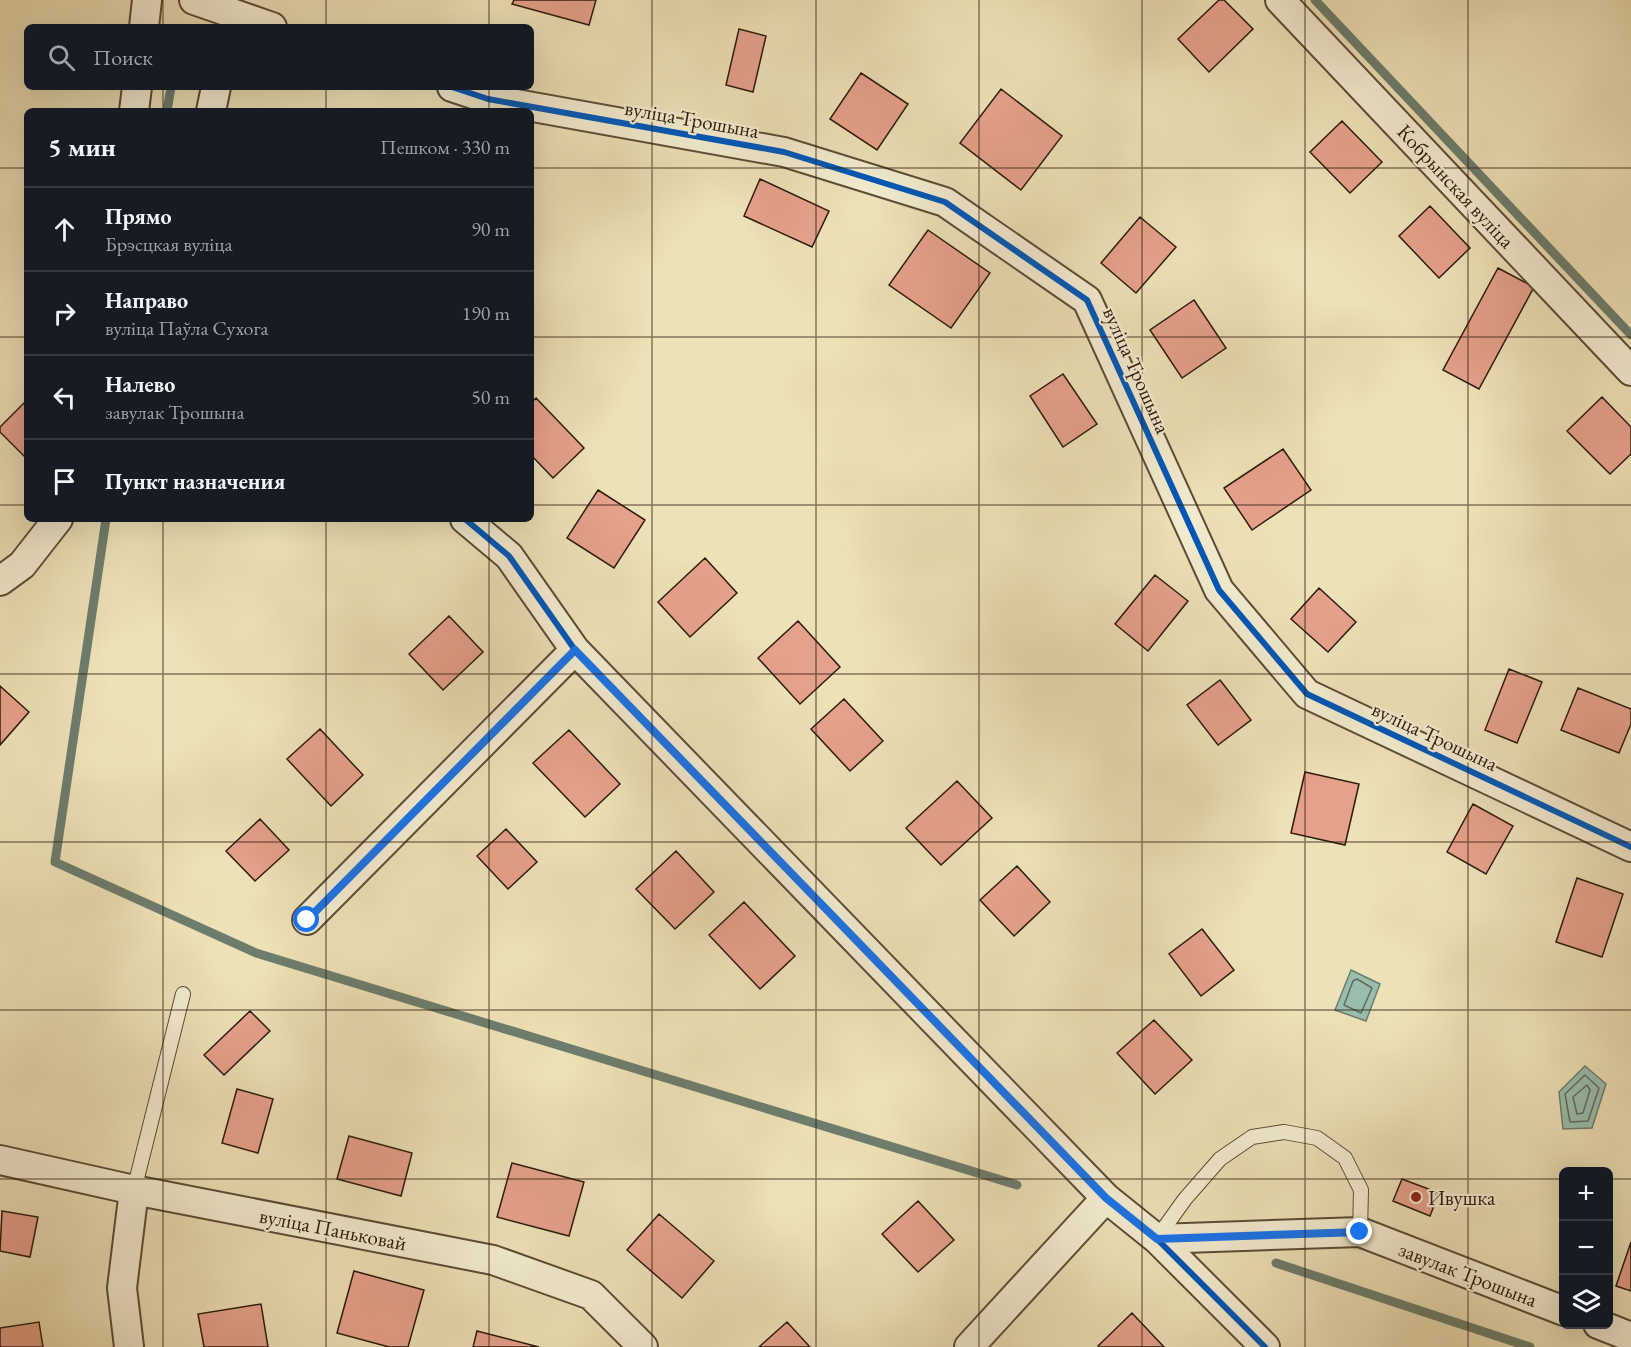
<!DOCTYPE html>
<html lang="ru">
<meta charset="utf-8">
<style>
body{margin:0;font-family:"EB Garamond",serif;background:#242831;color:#f1f3f6}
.controls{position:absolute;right:18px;bottom:18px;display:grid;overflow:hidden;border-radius:9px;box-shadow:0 6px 24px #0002}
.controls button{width:54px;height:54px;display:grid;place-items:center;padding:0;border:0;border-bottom:2px solid #363941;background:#171b24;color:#f1f3f6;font:30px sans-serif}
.stop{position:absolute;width:18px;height:18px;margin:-14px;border:4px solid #1a73e8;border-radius:50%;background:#fff}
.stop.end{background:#1a73e8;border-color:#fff;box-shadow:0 2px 6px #0008}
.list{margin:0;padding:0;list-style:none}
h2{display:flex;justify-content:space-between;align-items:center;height:78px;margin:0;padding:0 24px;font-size:26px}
h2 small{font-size:20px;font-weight:400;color:#9ea1a6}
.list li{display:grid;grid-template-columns:39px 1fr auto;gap:18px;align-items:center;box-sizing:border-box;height:84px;padding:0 24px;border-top:2px solid #363941}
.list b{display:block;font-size:22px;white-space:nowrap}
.list p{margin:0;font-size:20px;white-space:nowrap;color:#9ea1a6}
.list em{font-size:20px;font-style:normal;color:#9ea1a6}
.icon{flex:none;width:33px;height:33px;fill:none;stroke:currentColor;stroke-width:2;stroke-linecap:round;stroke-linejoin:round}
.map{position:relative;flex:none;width:1631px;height:1347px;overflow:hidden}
.search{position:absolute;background:#171b24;box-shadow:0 6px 24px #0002;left:24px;top:24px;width:510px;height:66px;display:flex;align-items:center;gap:15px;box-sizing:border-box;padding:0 21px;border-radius:9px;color:#9ea1a6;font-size:22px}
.panel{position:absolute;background:#171b24;box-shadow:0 6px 24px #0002;left:24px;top:108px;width:510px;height:414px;border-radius:9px}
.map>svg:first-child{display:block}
</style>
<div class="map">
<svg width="1631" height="1347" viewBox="0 0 1631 1347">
<rect width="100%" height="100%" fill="#ede1b6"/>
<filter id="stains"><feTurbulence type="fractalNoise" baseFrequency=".00333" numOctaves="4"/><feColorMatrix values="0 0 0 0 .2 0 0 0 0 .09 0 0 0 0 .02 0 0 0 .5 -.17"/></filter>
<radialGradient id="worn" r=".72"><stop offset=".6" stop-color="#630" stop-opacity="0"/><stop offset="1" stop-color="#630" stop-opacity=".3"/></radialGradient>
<path fill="#99bead" stroke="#6d7d6d" stroke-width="1.5" d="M1351,970L1380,984L1366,1021L1335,1010Z
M1585,1066L1606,1084L1592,1128L1563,1129L1559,1092Z"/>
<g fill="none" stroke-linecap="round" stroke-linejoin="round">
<path stroke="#626c5e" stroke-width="1.5" d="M1357,979L1372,988L1361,1013L1344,1005L1353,981Z
M1585,1075L1599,1088L1588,1121L1570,1122L1565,1094Z
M1587,1085L1590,1090L1583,1113L1577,1114L1573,1097Z"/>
<path stroke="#6d7d6d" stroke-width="9" d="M1315,0L1631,335
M167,111L171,87
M106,519L55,862L256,953L1017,1185
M1276,1263L1530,1347"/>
</g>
<path fill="#e6a18a" stroke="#2c1b0e" stroke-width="1.5" d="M514,0H596L589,25L512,4Z
M1219,0H1224L1253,29L1209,72L1178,39Z
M739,29L766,36L753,92L726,85Z
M861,73L908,104L877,150L830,119Z
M1001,89L1062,136L1021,190L960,143Z
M1342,121L1382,162L1350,193L1310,152Z
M760,179L829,211L812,247L744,216Z
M1430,206L1470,248L1439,278L1399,236Z
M1140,217L1176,247L1136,293L1101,263Z
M928,230L990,273L951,328L889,285Z
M1498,268L1534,287L1479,389L1443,370Z
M1194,300L1226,348L1182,378L1150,330Z
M1063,374L1097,424L1063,447L1030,396Z
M1602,397L1631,427V454L1610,474L1567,431Z
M536,398L584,448L553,478L531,455V403Z
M27,400V459L0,432V427Z
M1283,449L1311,490L1252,530L1224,488Z
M598,490L645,520L614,568L567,538Z
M705,558L737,593L690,637L658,602Z
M1155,575L1188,601L1148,651L1115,624Z
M1319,588L1356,622L1328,652L1291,619Z
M449,616L483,652L443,690L409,654Z
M798,621L840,667L800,704L758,658Z
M1509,669L1542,682L1517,743L1485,730Z
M1220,680L1251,720L1218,745L1187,705Z
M0,686L29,712L0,745Z
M1578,688L1631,709V724L1619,753L1561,730Z
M844,699L883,741L850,771L811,729Z
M320,729L363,775L331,806L287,759Z
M569,730L620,784L585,817L533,763Z
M1305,772L1359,784L1345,845L1291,833Z
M957,781L992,818L941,865L906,828Z
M1473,804L1513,826L1486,874L1447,852Z
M260,819L289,850L255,881L226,851Z
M506,829L537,862L508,889L477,856Z
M676,851L714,892L675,929L636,889Z
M1017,866L1050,902L1014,936L980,900Z
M1577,878L1623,894L1602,957L1556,942Z
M744,902L795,956L760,989L709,935Z
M1202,929L1234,970L1201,996L1169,954Z
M250,1011L270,1031L224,1075L204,1055Z
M1154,1020L1192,1060L1155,1094L1117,1053Z
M237,1089L273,1099L258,1153L222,1143Z
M349,1136L412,1153L401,1196L337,1179Z
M512,1163L584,1182L569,1236L497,1217Z
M1402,1179L1439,1193L1430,1216L1393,1201Z
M918,1201L954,1240L918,1272L882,1234Z
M2,1211L38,1217L30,1257L0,1251Z
M659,1214L714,1261L682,1298L627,1250Z
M1631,1242V1291L1616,1286Z
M354,1271L424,1290L408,1347H389L337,1333Z
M261,1304L268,1347H204L198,1314Z
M1132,1313L1164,1347H1099L1098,1346Z
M39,1322L43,1347H0V1328Z
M787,1322L810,1347H759Z
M477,1331L539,1347H473Z"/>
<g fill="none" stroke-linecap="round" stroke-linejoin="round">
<defs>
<path id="service" d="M134,1190L183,994
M1157,1238L1185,1199L1220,1159L1252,1137L1284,1132L1317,1138L1345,1158L1361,1190L1360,1232"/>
<path id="minor" d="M194,0L272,27
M1280,0L1631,371
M144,27L147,0
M452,87L488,99L784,152L945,202L1087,300L1219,590L1307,694L1631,847
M134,111L137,87
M211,111L216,87
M465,519L509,556L575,650L1106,1198L1157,1239L1265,1347
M0,581L22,565L58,519
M307,920L575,650
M0,1160L134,1190L493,1260L591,1295L643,1347
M1157,1239L1360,1232L1564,1311
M1598,1324L1631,1337
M129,1347L122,1288L134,1190
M969,1347L1106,1198"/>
</defs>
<use href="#service" stroke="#5c4c38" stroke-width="16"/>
<use href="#minor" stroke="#5c4c38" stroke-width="32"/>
<use href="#service" stroke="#f3ecd0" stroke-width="14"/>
<use href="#minor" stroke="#f3ecd0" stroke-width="28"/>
<defs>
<path id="cycleway" d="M452,87L488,99L784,152L945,202L1087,300L1219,590L1307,694L1631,847
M465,519L509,556L575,650L1106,1198L1157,1239L1265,1347"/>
</defs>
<use href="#cycleway" stroke="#f3ecd0" stroke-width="10"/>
<use href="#cycleway" stroke="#0057b8" stroke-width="6"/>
</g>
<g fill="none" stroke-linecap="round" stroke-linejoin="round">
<path stroke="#1a73e8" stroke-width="8" d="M307,920L575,650L1106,1198L1157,1239L1360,1232"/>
</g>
<path fill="none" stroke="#2c1b0e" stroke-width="1.5" stroke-opacity="0.55" d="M163,0V27M326,0V27M489,0V27M652,0V1347M816,0V1347M979,0V1347M1142,0V1347M1305,0V1347M1468,0V1347M163,87V111M326,87V111M489,87V111M0,168H27M531,168H1631M0,337H27M531,337H1631M0,505H27M531,505H1631M163,519V1347M326,519V1347M489,519V1347M0,674H1631M0,842H1631M0,1010H1631M0,1179H1564M1608,1179H1631"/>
<circle fill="#8f2418" stroke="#f3ecd0" stroke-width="2" cx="1416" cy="1197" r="6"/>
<g text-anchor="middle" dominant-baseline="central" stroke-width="4.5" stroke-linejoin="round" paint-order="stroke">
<g font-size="21" fill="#2c1b0e" stroke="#f3ecd0">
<text transform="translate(692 119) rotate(10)">вуліца Трошына</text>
<text transform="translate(1456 186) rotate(47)">Кобрынская вуліца</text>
<text transform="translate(1137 370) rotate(66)">вуліца Трошына</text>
<text transform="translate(1435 736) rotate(25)">вуліца Трошына</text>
<text transform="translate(333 1229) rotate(11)">вуліца Паньковай</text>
<text transform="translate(1468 1274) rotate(21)">завулак Трошына</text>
</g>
<g font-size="21" fill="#2c1b0e" stroke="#f3ecd0" text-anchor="start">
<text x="1428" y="1197">Ивушка</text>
</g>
</g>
<rect width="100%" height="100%" filter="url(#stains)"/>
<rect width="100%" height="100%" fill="url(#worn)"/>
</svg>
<div class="controls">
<button>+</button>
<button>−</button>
<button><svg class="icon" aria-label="layers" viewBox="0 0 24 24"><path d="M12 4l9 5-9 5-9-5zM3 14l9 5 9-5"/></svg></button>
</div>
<div class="stop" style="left:307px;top:920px"></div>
<div class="stop end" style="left:1360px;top:1232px"></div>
<div class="search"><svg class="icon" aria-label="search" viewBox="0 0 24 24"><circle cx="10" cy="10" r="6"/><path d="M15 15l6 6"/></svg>Поиск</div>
<section class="panel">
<h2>5 мин<small>Пешком · 330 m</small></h2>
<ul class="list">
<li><svg class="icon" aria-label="ahead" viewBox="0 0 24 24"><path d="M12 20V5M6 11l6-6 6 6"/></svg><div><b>Прямо</b><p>Брэсцкая вуліца</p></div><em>90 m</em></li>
<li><svg class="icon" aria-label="right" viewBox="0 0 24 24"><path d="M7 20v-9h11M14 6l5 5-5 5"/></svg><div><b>Направо</b><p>вуліца Паўла Сухога</p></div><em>190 m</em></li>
<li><svg class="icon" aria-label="left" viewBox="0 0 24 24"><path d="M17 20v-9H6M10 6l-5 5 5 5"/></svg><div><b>Налево</b><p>завулак Трошына</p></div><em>50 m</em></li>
<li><svg class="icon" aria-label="arrive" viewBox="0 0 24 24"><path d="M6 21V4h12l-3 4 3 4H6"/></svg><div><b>Пункт назначения</b></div></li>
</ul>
</section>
</div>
